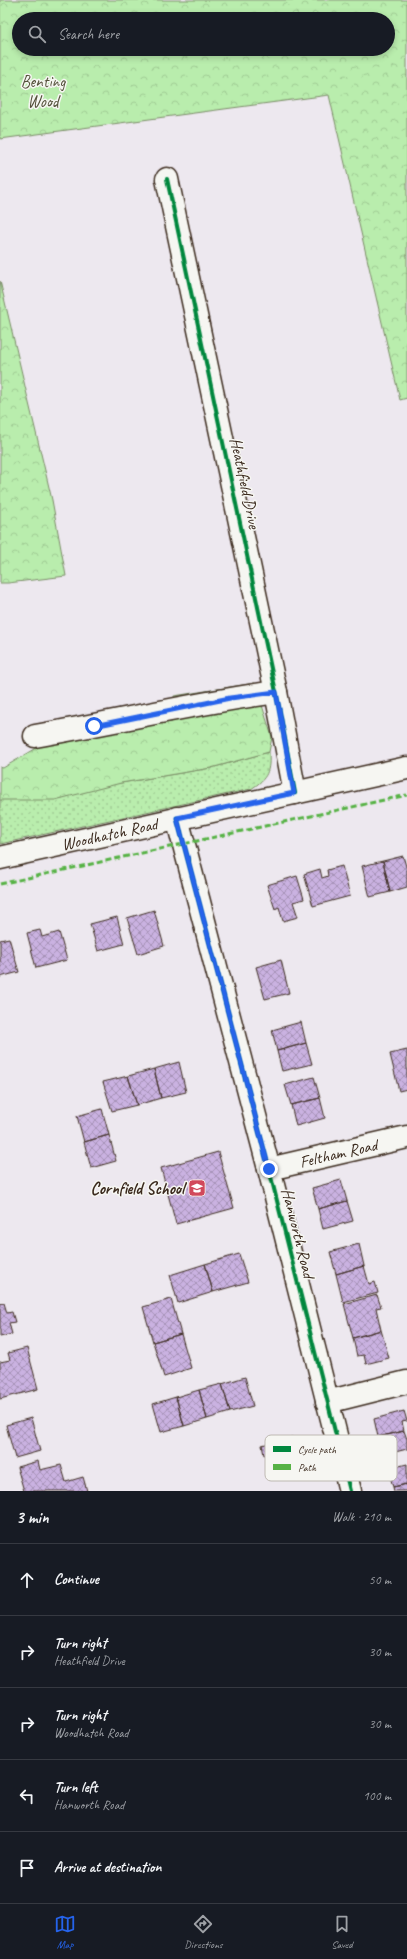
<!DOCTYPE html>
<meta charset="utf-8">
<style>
body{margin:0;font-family:Caveat,sans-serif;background:#242831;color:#f1f3f6}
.stop{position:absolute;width:12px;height:12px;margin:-9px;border:3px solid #2563eb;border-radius:50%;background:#fff}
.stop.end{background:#2563eb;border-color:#fff;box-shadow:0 1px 4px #0008}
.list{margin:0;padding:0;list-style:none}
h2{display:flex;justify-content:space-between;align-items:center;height:52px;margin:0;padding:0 16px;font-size:17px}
h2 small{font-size:13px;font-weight:400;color:#9ea1a6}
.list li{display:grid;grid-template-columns:26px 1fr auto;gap:12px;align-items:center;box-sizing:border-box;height:72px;padding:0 16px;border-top:1px solid #363941}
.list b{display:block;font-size:15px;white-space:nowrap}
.list p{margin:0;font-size:13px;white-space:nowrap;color:#9ea1a6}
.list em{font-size:13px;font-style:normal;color:#9ea1a6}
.icon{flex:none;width:22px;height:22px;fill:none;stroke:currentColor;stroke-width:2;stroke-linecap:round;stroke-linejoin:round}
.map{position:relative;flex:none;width:407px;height:1491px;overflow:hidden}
.search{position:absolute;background:#171b24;box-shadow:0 2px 6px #0003;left:12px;right:12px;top:12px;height:44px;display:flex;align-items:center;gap:10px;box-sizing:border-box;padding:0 14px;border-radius:22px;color:#9ea1a6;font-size:15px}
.sheet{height:412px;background:#171b24}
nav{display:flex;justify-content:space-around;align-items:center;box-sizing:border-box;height:56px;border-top:1px solid #363941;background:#171b24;font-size:11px;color:#9ea1a6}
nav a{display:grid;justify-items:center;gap:2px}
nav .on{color:#2563eb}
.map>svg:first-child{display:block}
</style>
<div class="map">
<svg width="407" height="1491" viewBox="0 0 407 1491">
<defs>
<pattern id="grass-dots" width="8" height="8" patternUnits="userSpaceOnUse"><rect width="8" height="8" fill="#b9edad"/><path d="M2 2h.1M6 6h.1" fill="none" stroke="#a0cb94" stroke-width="1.8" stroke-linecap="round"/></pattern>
<pattern id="forest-crowns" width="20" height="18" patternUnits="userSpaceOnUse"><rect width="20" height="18" fill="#b9edad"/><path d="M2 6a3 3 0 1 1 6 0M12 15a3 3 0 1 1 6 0" fill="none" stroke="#a0cb94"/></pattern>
<pattern id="building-cross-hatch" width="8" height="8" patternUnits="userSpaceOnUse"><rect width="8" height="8" fill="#cab2e1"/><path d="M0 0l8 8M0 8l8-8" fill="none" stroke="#a591b6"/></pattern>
</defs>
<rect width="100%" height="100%" fill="#ede8ef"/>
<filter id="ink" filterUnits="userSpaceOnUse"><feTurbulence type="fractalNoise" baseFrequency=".025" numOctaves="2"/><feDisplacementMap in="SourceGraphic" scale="8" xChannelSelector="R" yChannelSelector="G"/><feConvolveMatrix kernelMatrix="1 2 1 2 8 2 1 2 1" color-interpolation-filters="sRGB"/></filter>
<g filter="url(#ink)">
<path fill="url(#grass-dots)" stroke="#7a8c66" d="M269,752C270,771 268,778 251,789L0,844V800L121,783L211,768Z"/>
<path fill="url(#forest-crowns)" stroke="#7a8c66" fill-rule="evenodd" d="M0,0H407V398L400,400L329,95L0,139ZM19,19H388V49H19Z
M0,281L52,500L66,576L8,583H0Z
M255,683L272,737L269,752L211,768L121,783L55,800H0V767L3,768L40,746L127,728L172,722L174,696Z"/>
<path fill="url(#building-cross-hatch)" stroke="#3b2a1e" d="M403,856L407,870V887L390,892L383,861Z
M383,861L390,892L370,897L362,866Z
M342,866L350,896L313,906L304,874L320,869L322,878L328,876L327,870Z
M297,876L304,899L293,902L298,917L283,921L279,907L275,909L267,885Z
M154,910L164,946L138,954L127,918Z
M117,917L124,944L98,951L90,924Z
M40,930L42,937L59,932L67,960L36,968L27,933Z
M9,938L19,972L0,977V940Z
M281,960L289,993L265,999L256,967Z
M301,1022L306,1043L277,1051L272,1030Z
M306,1043L312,1064L282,1071L277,1051Z
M407,1050V1089L399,1091L390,1054Z
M179,1062L186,1092L161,1098L154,1069Z
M154,1069L161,1098L137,1105L128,1076Z
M128,1076L137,1105L112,1111L103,1082Z
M314,1077L320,1098L291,1105L285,1085Z
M320,1098L325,1118L296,1126L291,1105Z
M102,1109L109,1135L84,1142L77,1116Z
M109,1135L116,1161L91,1168L84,1142Z
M218,1152L234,1208L176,1224L161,1168Z
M341,1180L347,1201L318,1209L312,1188Z
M347,1201L353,1221L323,1229L318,1209Z
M359,1244L364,1266L336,1274L330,1252Z
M239,1254L248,1282L213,1292L205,1264Z
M205,1264L213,1292L178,1303L170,1275Z
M364,1266L369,1284L375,1282L378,1293L343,1302L336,1274Z
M377,1295L381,1307L376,1308L381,1330L353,1338L344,1304Z
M171,1299L181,1334L153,1342L143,1307Z
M4,1303L7,1313L12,1312L15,1322L9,1323L12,1334L0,1337V1304Z
M381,1330L389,1358L366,1364L364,1355L357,1356L353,1338Z
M181,1334L191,1368L164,1377L153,1342Z
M27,1348L38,1389L0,1399V1362L10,1360L8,1353Z
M245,1377L253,1406L230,1412L222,1384Z
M222,1384L230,1412L207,1419L199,1390Z
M199,1390L207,1419L184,1426L176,1397Z
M176,1397L184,1426L161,1432L153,1404Z
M404,1411L407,1421L402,1422L404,1431L378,1437L374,1419Z
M31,1418L40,1451L15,1458L6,1425Z
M404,1431L407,1439V1449L383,1455L378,1437Z
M292,1437L297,1455L271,1462L269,1453L264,1455L262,1445Z
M38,1461L40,1470L61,1465L66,1482L83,1477L87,1491H24L17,1467Z
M407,1464V1484L393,1487L388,1469Z
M407,1484V1491H394L393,1487Z"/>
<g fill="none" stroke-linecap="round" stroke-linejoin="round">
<defs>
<g id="minor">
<path d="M167,179L276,692L295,793"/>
<path d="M35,736C116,722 195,703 276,692"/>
<path d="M177,818L269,1169L350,1491"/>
<path id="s1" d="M269,1169L407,1137"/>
<path d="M327,1402L407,1382"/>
</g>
<g id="major">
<path id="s2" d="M0,858L407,768"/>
</g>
</defs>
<use href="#minor" stroke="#3b2a1e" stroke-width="25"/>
<use href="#major" stroke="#3b2a1e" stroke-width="25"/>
<use href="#minor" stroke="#f6f6f2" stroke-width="22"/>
<use href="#major" stroke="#f6f6f2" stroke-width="22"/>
<path stroke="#57b245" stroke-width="3" stroke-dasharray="6 3" stroke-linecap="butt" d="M0,884L407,795"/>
<defs>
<path id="cycleway" d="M167,179L276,692L295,793
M177,818L269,1169L350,1491"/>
</defs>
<use href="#cycleway" stroke="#f6f6f2" stroke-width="6"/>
<use href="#cycleway" stroke="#00873e" stroke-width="4"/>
</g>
</g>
<g fill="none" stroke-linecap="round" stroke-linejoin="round" filter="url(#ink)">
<path stroke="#2563eb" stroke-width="5" d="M94,726L230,698L276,692L294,793L177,818L269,1169"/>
</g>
<defs>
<symbol id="school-square" viewBox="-11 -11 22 22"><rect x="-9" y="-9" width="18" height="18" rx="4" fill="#d1495b" stroke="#f6f6f2"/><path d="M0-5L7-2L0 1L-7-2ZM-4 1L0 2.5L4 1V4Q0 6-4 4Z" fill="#fff"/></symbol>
</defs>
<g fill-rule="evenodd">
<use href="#school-square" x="187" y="1178" width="20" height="20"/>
</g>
<g text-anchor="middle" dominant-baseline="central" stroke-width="3" stroke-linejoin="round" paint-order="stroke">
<g font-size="17" fill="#54513b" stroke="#f6f6f2">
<text x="43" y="81">Benting<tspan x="43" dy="20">Wood</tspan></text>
</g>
<g font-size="17" fill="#3b2a1e" stroke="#f6f6f2">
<text transform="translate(245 483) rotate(78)">Heathfield Drive</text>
<text stroke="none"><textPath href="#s2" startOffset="112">Woodhatch Road</textPath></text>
<text stroke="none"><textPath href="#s1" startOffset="71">Feltham Road</textPath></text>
<text transform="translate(298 1233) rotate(76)">Hanworth Road</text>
</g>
<g font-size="17" font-weight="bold" fill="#3b2a1e" stroke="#f6f6f2" text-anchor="end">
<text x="184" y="1188">Cornfield School</text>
</g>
</g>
<rect x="265" y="1435" width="132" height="46" rx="6" fill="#f6f6f2" stroke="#beb9b2" stroke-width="1"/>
<rect x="273" y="1446" width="18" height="6" fill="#00873e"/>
<rect x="273" y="1464" width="18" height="6" fill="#57b245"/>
<g font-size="11" fill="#3b2a1e">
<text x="298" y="1453">Cycle path</text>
<text x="298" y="1471">Path</text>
</g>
</svg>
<div class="stop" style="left:94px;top:726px"></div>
<div class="stop end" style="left:269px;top:1169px"></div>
<div class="search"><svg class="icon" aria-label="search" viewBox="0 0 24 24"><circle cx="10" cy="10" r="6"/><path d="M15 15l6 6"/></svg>Search here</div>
</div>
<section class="sheet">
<h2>3 min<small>Walk · 210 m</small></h2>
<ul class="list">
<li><svg class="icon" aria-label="ahead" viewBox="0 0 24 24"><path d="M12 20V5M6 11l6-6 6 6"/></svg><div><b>Continue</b></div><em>50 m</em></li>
<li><svg class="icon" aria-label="right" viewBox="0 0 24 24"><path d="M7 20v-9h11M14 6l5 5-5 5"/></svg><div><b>Turn right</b><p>Heathfield Drive</p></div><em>30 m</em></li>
<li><svg class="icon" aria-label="right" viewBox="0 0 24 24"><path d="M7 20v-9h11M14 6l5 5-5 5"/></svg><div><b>Turn right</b><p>Woodhatch Road</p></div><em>30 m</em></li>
<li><svg class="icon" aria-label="left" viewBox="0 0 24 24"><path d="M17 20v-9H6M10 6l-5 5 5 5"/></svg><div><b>Turn left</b><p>Hanworth Road</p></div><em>100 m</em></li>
<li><svg class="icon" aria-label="arrive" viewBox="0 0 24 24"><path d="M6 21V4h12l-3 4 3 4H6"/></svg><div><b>Arrive at destination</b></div></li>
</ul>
</section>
<nav>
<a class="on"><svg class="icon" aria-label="map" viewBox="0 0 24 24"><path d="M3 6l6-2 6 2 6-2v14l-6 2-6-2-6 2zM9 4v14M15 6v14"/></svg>Map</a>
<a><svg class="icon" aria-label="directions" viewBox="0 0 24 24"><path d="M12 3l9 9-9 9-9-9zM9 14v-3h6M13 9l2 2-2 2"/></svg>Directions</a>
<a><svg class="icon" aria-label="saved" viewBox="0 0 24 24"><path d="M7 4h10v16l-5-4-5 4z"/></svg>Saved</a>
</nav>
